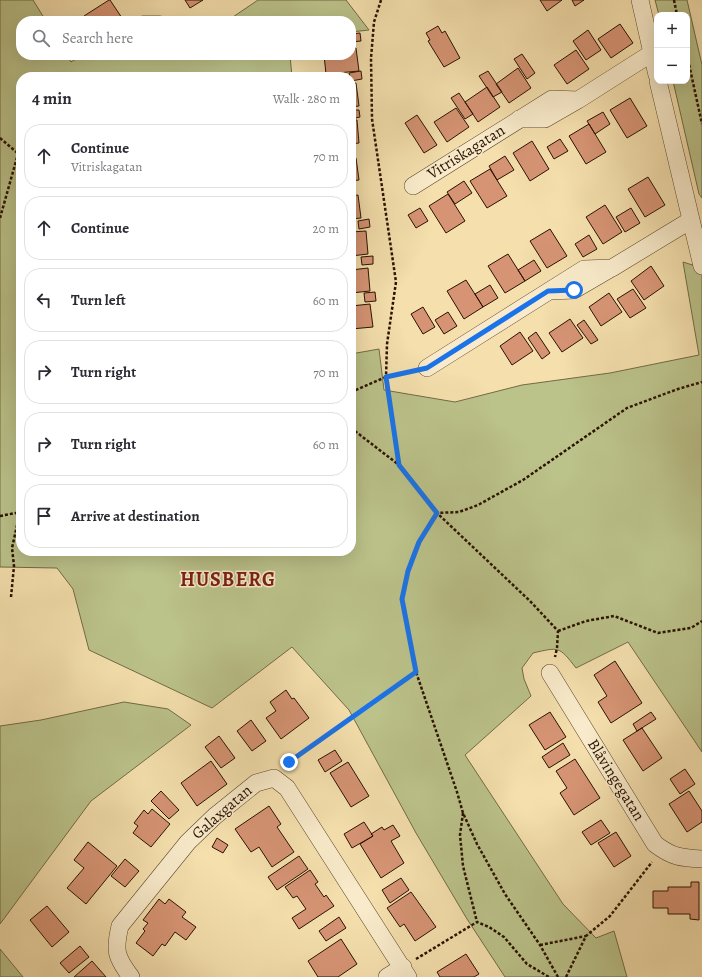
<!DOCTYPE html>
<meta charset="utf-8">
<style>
body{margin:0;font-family:Alegreya,serif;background:#f7f7f7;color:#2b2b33}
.controls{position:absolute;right:12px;top:12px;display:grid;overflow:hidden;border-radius:8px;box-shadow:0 4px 16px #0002}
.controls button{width:36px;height:36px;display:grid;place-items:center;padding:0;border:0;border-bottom:1px solid #e1e1e2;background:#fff;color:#2b2b33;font:20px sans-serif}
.stop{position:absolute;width:12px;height:12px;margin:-9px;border:3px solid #1a73e8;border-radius:50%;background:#fff}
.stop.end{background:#1a73e8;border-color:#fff;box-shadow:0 1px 4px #0008}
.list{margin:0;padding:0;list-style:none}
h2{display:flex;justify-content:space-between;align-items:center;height:52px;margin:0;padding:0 16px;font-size:17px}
h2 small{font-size:13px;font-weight:400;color:#7c7c81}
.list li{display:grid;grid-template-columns:26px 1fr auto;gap:12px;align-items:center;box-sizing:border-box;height:64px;margin:0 8px 8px;padding:0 8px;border:1px solid #e1e1e2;border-radius:16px}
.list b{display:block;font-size:15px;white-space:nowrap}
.list p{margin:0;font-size:13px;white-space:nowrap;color:#7c7c81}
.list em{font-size:13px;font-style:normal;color:#7c7c81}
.icon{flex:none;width:22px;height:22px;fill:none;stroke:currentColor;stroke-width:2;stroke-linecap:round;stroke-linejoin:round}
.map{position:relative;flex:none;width:702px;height:977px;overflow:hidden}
.search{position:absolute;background:#fff;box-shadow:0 4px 16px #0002;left:16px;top:16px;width:340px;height:44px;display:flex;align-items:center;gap:10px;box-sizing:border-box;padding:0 14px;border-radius:16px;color:#7c7c81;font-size:15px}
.panel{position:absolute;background:#fff;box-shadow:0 4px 16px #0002;left:16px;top:72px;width:340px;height:484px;border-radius:16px}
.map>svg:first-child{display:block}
</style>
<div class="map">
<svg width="702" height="977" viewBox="0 0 702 977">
<rect width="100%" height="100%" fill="#f4dfad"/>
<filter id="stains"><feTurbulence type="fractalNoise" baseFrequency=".005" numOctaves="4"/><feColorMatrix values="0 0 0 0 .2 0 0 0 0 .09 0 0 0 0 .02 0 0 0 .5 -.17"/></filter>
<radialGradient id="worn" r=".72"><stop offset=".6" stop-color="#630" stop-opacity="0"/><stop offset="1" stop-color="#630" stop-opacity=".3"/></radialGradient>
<path fill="#bbc28a" stroke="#726a45" d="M0,0H33L46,21H21V55H67L71,62L82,55H290L292,77H21V551H351V354L379,349L384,390L455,402L522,385L610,373L699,355L683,262L702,268V752L628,642L576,668C559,646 559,647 533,653L522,668L524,679L531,696L465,755L563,904L596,938L614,931L627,977H505L467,919L416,833L349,710L292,647L212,708L89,650L73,589L57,568L0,567Z
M258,0H346L369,30L351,32V21H227Z
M655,0H687L702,65V198L699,194L673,81H687V15H659Z
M142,16H160L180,21H135Z
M124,702L168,709L191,725L91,801L0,924V726L41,720Z
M0,949L23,977H0Z"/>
<path fill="#d69474" stroke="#2a1200" d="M109,0H110L122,18L118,21H87L84,16Z
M185,0H203L190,8Z
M540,0H562L547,11Z
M572,0H584L575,6Z
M620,24L633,43L611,58L598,39Z
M438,26L442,33L445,31L460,58L444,67L428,41L430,40L426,33Z
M588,30L601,50L586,60L573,41Z
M360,33L361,41L351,42V34Z
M351,48H356L359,71L326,74L324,55H351Z
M576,50L589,69L567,84L554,65Z
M522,54L535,73L527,79L514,59Z
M518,68L531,88L509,103L496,84Z
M361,71L362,79L351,81L349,73Z
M488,71L502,92L493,97L479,76Z
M356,83L359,106L351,107V84Z
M487,87L500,107L478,122L465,102Z
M459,93L473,114L465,119L451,98Z
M630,98L647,126L627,138L610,110Z
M456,108L469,127L447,142L434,122Z
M351,110H359L360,117L351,119Z
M603,112L610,124L595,134L587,121Z
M417,115L437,145L424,153L405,123Z
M351,120H357L359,143L351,144Z
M589,124L606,152L586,164L569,136Z
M560,139L568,151L554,159L547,147Z
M532,141L549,169L530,181L513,153Z
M505,156L514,170L497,180L489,166Z
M351,158H356L359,180L351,181Z
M490,169L507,196L487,208L470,181Z
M648,177L665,205L645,217L628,189Z
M464,181L472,193L455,204L447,192Z
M355,183V191L351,192V184Z
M448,194L465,221L446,233L429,206Z
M358,195L361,218L351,219V196Z
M605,205L622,232L603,244L586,217Z
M420,208L428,221L416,228L408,215Z
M631,208L640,223L625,232L616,217Z
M369,219L370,227L359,229L358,221Z
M550,229L567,256L547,268L530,241Z
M366,231L368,254L351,256V232Z
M589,235L597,249L583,257L575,244Z
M508,254L525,281L505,293L488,266Z
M373,256V264L362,265L361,257Z
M534,260L541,271L525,281L518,270Z
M651,266L664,286L644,300L631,281Z
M368,268L370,291L351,293V270Z
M466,280L483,307L464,319L447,291Z
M490,285L498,298L483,307L475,294Z
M633,289L646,308L630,318L617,299Z
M375,292L376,301L365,302L364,293Z
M609,293L622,312L601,326L589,307Z
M370,304L373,327L351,329V306Z
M423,307L435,327L423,334L411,314Z
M448,312L457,326L444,334L435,320Z
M570,319L583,338L562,352L549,333Z
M584,320L598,340L591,344L577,325Z
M520,332L533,351L512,365L500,346Z
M536,332L550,353L542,359L528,338Z
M615,661L642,703L611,723L598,702L607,696L594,675Z
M286,690L292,699L294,698L309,718L281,739L266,718L276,711L270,702Z
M550,712L566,737L545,750L529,725Z
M651,712L656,719L637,731L633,724Z
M251,720L266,741L252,751L237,731Z
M642,728L662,758L643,771L623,740Z
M219,736L235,758L221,768L205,747Z
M563,743L570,755L549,768L542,757Z
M335,750L342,761L325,772L318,760Z
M575,759L600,798L574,815L560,793L567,788L556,771Z
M211,761L227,784L197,806L181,783Z
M348,762L369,796L351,807L330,773Z
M685,769L695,784L680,794L670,779Z
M161,791L179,810L169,819L151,801Z
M689,791L702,811V822L687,832L669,804Z
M269,806L281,824L277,827L294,852L272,867L259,847L251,852L235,829Z
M152,809L170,824L151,847L133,833L138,826L134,823L144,810L148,814Z
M601,820L610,833L591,845L582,832Z
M364,822L373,836L352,848L344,834Z
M393,825L400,836L391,841L404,863L381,878L360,844L373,836L371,834L382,827L384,830Z
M616,832L631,856L614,867L598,843Z
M217,838L228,845L223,853L212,847Z
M88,842L117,866L86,904L67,888L84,868L74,860Z
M299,856L308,869L277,890L268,877Z
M125,859L139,871L125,887L111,876Z
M310,870L318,882L315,884L324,897L326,895L334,906L299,929L292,918L306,909L297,896L293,898L285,887Z
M401,878L409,890L390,903L382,890Z
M691,882H699V920L690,919V914H668V908H653V891H668V887H691Z
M411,892L436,927L415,941L404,924L400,927L387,908Z
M159,899L165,904L169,899L186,912L182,917L196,927L186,940L175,932L165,946L162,944L153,956L136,943L145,931L143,929L148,923L143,920Z
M47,906L69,932L52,947L30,920Z
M339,917L346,928L326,941L319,931Z
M341,939L357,964L338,977H318L308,961Z
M80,946L89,957L69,973L60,963Z
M466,954L479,974L474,977H440L437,972Z
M92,961L106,977H74Z"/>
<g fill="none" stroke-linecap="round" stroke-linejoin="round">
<defs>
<path id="minor" d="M640,0L657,75
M658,81L702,266
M519,119H545L578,100
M413,186L552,99L578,100L652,53
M550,291L574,290L610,269
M427,368L584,269L612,268L691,220
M550,673L655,844C672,857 681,858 702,859
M131,977C116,957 114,951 120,926L188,842L215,816L256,783L274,778L287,788L408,977
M387,977L403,967"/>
</defs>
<use href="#minor" stroke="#5c452b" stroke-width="18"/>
<path stroke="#2a1200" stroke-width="2.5" stroke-dasharray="3 2" stroke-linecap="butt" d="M381,0L374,22L371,58L372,119L396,282L387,344L386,377L399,465
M674,0L677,15
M687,55L702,124
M0,138L21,156
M0,218L18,154
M351,392L386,377L411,372
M351,428L399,465L437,513L530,601L558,631L557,648L555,657
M0,516L21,512
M11,597L14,566L12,548L20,512
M558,631L586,621L614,616L658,633L691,628L702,621
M285,766L289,762L416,672
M463,813L460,835L463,866L477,922
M540,945L586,936
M416,959L477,922L489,927L504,937L527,964L549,977
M558,977L540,945L505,894L477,844L463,813L457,792L416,672L402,599L408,571L419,542L437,513L459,512L478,505L523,480L627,408L678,389L702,382
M566,977L586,936L610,916L652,862"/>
<use href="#minor" stroke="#f8eaca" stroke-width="17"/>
</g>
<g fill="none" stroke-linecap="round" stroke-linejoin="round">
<path stroke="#1a73e8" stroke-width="5" d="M289,762L416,672L402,599L408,571L419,542L437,513L399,465L386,377L427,368L548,291L574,290"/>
</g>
<g text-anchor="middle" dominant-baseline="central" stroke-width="3" stroke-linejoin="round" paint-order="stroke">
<g font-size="16" fill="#2a1200" stroke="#f8eaca">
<text transform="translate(466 152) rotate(-32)">Vitriskagatan</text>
<text transform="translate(616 780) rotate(58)">Blåvingegatan</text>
<text transform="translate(222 812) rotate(-41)">Galaxgatan</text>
</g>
<g font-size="20" font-weight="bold" letter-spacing="1" fill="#7a1f14" stroke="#f8eaca">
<text x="228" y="579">HUSBERG</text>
</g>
</g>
<rect width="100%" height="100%" filter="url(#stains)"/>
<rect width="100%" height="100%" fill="url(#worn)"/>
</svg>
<div class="controls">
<button>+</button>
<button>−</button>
</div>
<div class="stop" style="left:574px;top:290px"></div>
<div class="stop end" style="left:289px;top:762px"></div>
<div class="search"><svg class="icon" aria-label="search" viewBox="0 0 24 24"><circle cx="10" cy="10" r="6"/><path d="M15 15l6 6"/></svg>Search here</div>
<section class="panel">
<h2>4 min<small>Walk · 280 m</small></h2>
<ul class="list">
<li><svg class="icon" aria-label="ahead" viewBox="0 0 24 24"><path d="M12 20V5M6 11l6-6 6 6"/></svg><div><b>Continue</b><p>Vitriskagatan</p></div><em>70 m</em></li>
<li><svg class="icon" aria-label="ahead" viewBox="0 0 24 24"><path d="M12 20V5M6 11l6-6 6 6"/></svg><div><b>Continue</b></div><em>20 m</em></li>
<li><svg class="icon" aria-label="left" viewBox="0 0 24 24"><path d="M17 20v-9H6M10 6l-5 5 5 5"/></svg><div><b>Turn left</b></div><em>60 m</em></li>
<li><svg class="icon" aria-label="right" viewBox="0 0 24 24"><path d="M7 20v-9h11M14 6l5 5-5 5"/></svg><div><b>Turn right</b></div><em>70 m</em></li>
<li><svg class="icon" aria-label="right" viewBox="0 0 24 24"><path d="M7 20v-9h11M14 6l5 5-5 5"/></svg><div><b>Turn right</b></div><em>60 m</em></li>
<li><svg class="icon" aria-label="arrive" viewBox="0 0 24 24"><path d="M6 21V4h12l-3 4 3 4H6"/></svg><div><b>Arrive at destination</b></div></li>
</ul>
</section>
</div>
